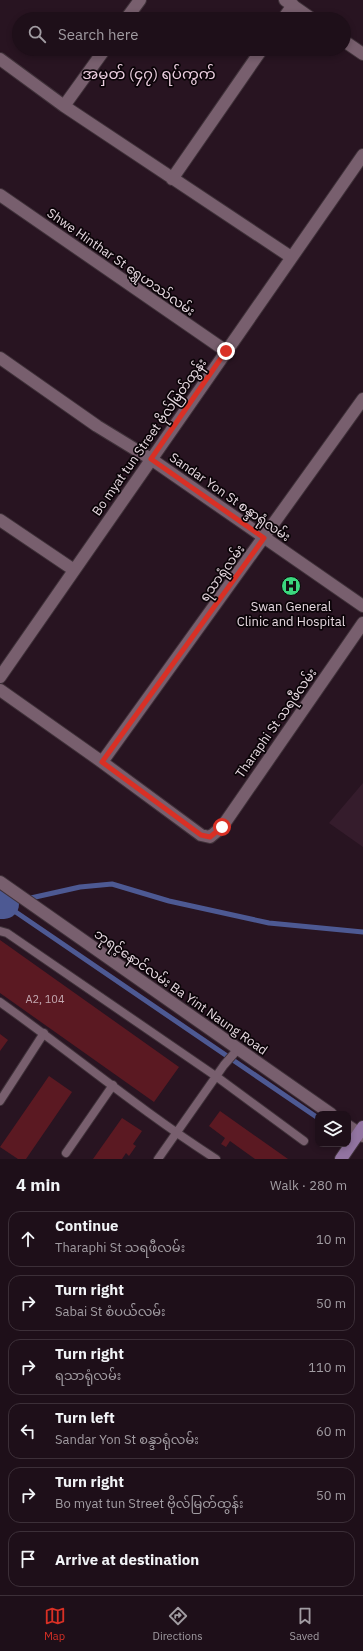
<!DOCTYPE html>
<meta charset="utf-8">
<style>
body{margin:0;font-family:"IBM Plex Sans","Noto Sans Myanmar",sans-serif;background:#261822;color:#f1f3f6}
.controls{position:absolute;right:12px;bottom:12px;display:grid;overflow:hidden;border-radius:8px;box-shadow:0 2px 6px #0003}
.controls button{width:36px;height:36px;display:grid;place-items:center;padding:0;border:0;border-bottom:1px solid #3c2f38;background:#1e0f19;color:#f1f3f6;font:20px sans-serif}
.stop{position:absolute;width:12px;height:12px;margin:-9px;border:3px solid #d93025;border-radius:50%;background:#fff}
.stop.end{background:#d93025;border-color:#fff;box-shadow:0 1px 4px #0008}
.list{margin:0;padding:0;list-style:none}
h2{display:flex;justify-content:space-between;align-items:center;height:52px;margin:0;padding:0 16px;font-size:17px}
h2 small{font-size:13px;font-weight:400;color:#a19ca2}
.list li{display:grid;grid-template-columns:26px 1fr auto;gap:12px;align-items:center;box-sizing:border-box;height:56px;margin:0 8px 8px;padding:0 8px;border:1px solid #3c2f38;border-radius:12px}
.list b{display:block;font-size:15px;white-space:nowrap}
.list p{margin:0;font-size:13px;white-space:nowrap;color:#a19ca2}
.list em{font-size:13px;font-style:normal;color:#a19ca2}
.icon{flex:none;width:22px;height:22px;fill:none;stroke:currentColor;stroke-width:2;stroke-linecap:round;stroke-linejoin:round}
.map{position:relative;flex:none;width:363px;height:1159px;overflow:hidden}
.search{position:absolute;background:#1e0f19;box-shadow:0 2px 6px #0003;left:12px;right:12px;top:12px;height:44px;display:flex;align-items:center;gap:10px;box-sizing:border-box;padding:0 14px;border-radius:22px;color:#a19ca2;font-size:15px}
.sheet{height:436px;background:#1e0f19}
nav{display:flex;justify-content:space-around;align-items:center;box-sizing:border-box;height:56px;border-top:1px solid #3c2f38;background:#1e0f19;font-size:11px;color:#a19ca2}
nav a{display:grid;justify-items:center;gap:2px}
nav .on{color:#d93025}
.map>svg:first-child{display:block}
</style>
<div class="map">
<svg width="363" height="1159" viewBox="0 0 363 1159">
<rect width="100%" height="100%" fill="#281421"/>
<path fill="#351c2c" d="M363,783V847L329,823Z"/>
<g fill="none" stroke-linecap="round" stroke-linejoin="round">
<path stroke="#4d5993" stroke-width="5" d="M4,904L318,1118
M4,904L80,887L112,884L169,901L269,923L363,932"/>
<path stroke="#4d5993" stroke-width="30" d="M0,904H4"/>
</g>
<path fill="#5b1922" d="M0,940L179,1067L154,1102L0,993Z
M0,1034L8,1040L0,1051Z
M49,1076L72,1092L26,1159H18L0,1147Z
M220,1111L288,1159H255L230,1141L226,1147L221,1144L225,1138L209,1126Z
M122,1118L142,1131L133,1144L136,1146L129,1156L126,1153L122,1159H93Z"/>
<g fill="none" stroke-linecap="round" stroke-linejoin="round">
<defs>
<path id="service" d="M0,931L7,933L217,1077L304,1141
M0,1002C73,1054 141,1111 216,1159
M0,1101L44,1033
M66,1153L113,1085
M158,1159L224,1065L238,1049"/>
<path id="minor" d="M285,0L312,19
M126,19L140,0
M283,19L293,5
M344,41L363,54
M0,59L64,106L291,257
M64,106L105,49
M172,179L262,49
M0,195L226,351
M0,358L97,426L151,459L363,606
M0,520L74,570
M0,677L363,155
M0,690L102,762L201,835L210,837L222,827L363,623
M102,762L363,399"/>
<path id="secondary" d="M0,882L331,1114
M348,1126L363,1136"/>
<path id="primary" d="M341,1159L363,1127"/>
</defs>
<use href="#service" stroke="#3f3139" stroke-width="10"/>
<use href="#minor" stroke="#3f3139" stroke-width="14"/>
<use href="#secondary" stroke="#3f3139" stroke-width="14"/>
<use href="#primary" stroke="#3f3139" stroke-width="14"/>
<use href="#service" stroke="#785f6e" stroke-width="8"/>
<use href="#minor" stroke="#785f6e" stroke-width="12"/>
<use href="#secondary" stroke="#785f6e" stroke-width="12"/>
<use href="#primary" stroke="#9274a1" stroke-width="12"/>
</g>
<g fill="none" stroke-linecap="round" stroke-linejoin="round">
<path stroke="#d93025" stroke-width="5" d="M222,827L210,837L201,835L102,762L264,538L151,459L226,351"/>
</g>
<defs>
<symbol id="hospital-disc" viewBox="-11 -11 22 22"><circle r="9.5" fill="#3bd77e" stroke="#0b0408"/><path d="M-5-5h3v3.5h4V-5h3V5h-3V1.5h-4V5h-3Z" fill="#111"/></symbol>
</defs>
<g fill-rule="evenodd">
<use href="#hospital-disc" x="280" y="575" width="22" height="22"/>
</g>
<g text-anchor="middle" dominant-baseline="central" stroke-width="3.5" stroke-linejoin="round" paint-order="stroke">
<g font-size="11" fill="#c3a8b0">
<text x="45" y="999">A2, 104</text>
</g>
<g font-size="13" fill="#e6d8e0" stroke="#0b0408">
<text transform="translate(121 262) rotate(35)">Shwe Hinthar St ရွှေဟဿ်လမ်း</text>
<text transform="translate(149 437) rotate(-55)">Bo myat tun Street ဗိုလ်မြတ်ထွန်း</text>
<text transform="translate(230 497) rotate(35)">Sandar Yon St စန္ဒာရုံလမ်း</text>
<text transform="translate(222 573) rotate(-54)">ရသာရုံလမ်း</text>
<text transform="translate(276 723) rotate(-55)">Tharaphi St သရဖီလမ်း</text>
<text transform="translate(181 992) rotate(35)">ဘုရင့်နောင်လမ်း Ba Yint Naung Road</text>
</g>
<g font-size="13" fill="#e6d8e0" stroke="#0b0408">
<text x="291" y="606">Swan General<tspan x="291" dy="15">Clinic and Hospital</tspan></text>
</g>
<g font-size="15" fill="#ebcedf" stroke="#0b0408">
<text x="149" y="73">အမှတ် (၄၇) ရပ်ကွက်</text>
</g>
</g>
</svg>
<div class="controls">
<button><svg class="icon" aria-label="layers" viewBox="0 0 24 24"><path d="M12 4l9 5-9 5-9-5zM3 14l9 5 9-5"/></svg></button>
</div>
<div class="stop" style="left:222px;top:827px"></div>
<div class="stop end" style="left:226px;top:351px"></div>
<div class="search"><svg class="icon" aria-label="search" viewBox="0 0 24 24"><circle cx="10" cy="10" r="6"/><path d="M15 15l6 6"/></svg>Search here</div>
</div>
<section class="sheet">
<h2>4 min<small>Walk · 280 m</small></h2>
<ul class="list">
<li><svg class="icon" aria-label="ahead" viewBox="0 0 24 24"><path d="M12 20V5M6 11l6-6 6 6"/></svg><div><b>Continue</b><p>Tharaphi St သရဖီလမ်း</p></div><em>10 m</em></li>
<li><svg class="icon" aria-label="right" viewBox="0 0 24 24"><path d="M7 20v-9h11M14 6l5 5-5 5"/></svg><div><b>Turn right</b><p>Sabai St စံပယ်လမ်း</p></div><em>50 m</em></li>
<li><svg class="icon" aria-label="right" viewBox="0 0 24 24"><path d="M7 20v-9h11M14 6l5 5-5 5"/></svg><div><b>Turn right</b><p>ရသာရုံလမ်း</p></div><em>110 m</em></li>
<li><svg class="icon" aria-label="left" viewBox="0 0 24 24"><path d="M17 20v-9H6M10 6l-5 5 5 5"/></svg><div><b>Turn left</b><p>Sandar Yon St စန္ဒာရုံလမ်း</p></div><em>60 m</em></li>
<li><svg class="icon" aria-label="right" viewBox="0 0 24 24"><path d="M7 20v-9h11M14 6l5 5-5 5"/></svg><div><b>Turn right</b><p>Bo myat tun Street ဗိုလ်မြတ်ထွန်း</p></div><em>50 m</em></li>
<li><svg class="icon" aria-label="arrive" viewBox="0 0 24 24"><path d="M6 21V4h12l-3 4 3 4H6"/></svg><div><b>Arrive at destination</b></div></li>
</ul>
</section>
<nav>
<a class="on"><svg class="icon" aria-label="map" viewBox="0 0 24 24"><path d="M3 6l6-2 6 2 6-2v14l-6 2-6-2-6 2zM9 4v14M15 6v14"/></svg>Map</a>
<a><svg class="icon" aria-label="directions" viewBox="0 0 24 24"><path d="M12 3l9 9-9 9-9-9zM9 14v-3h6M13 9l2 2-2 2"/></svg>Directions</a>
<a><svg class="icon" aria-label="saved" viewBox="0 0 24 24"><path d="M7 4h10v16l-5-4-5 4z"/></svg>Saved</a>
</nav>
